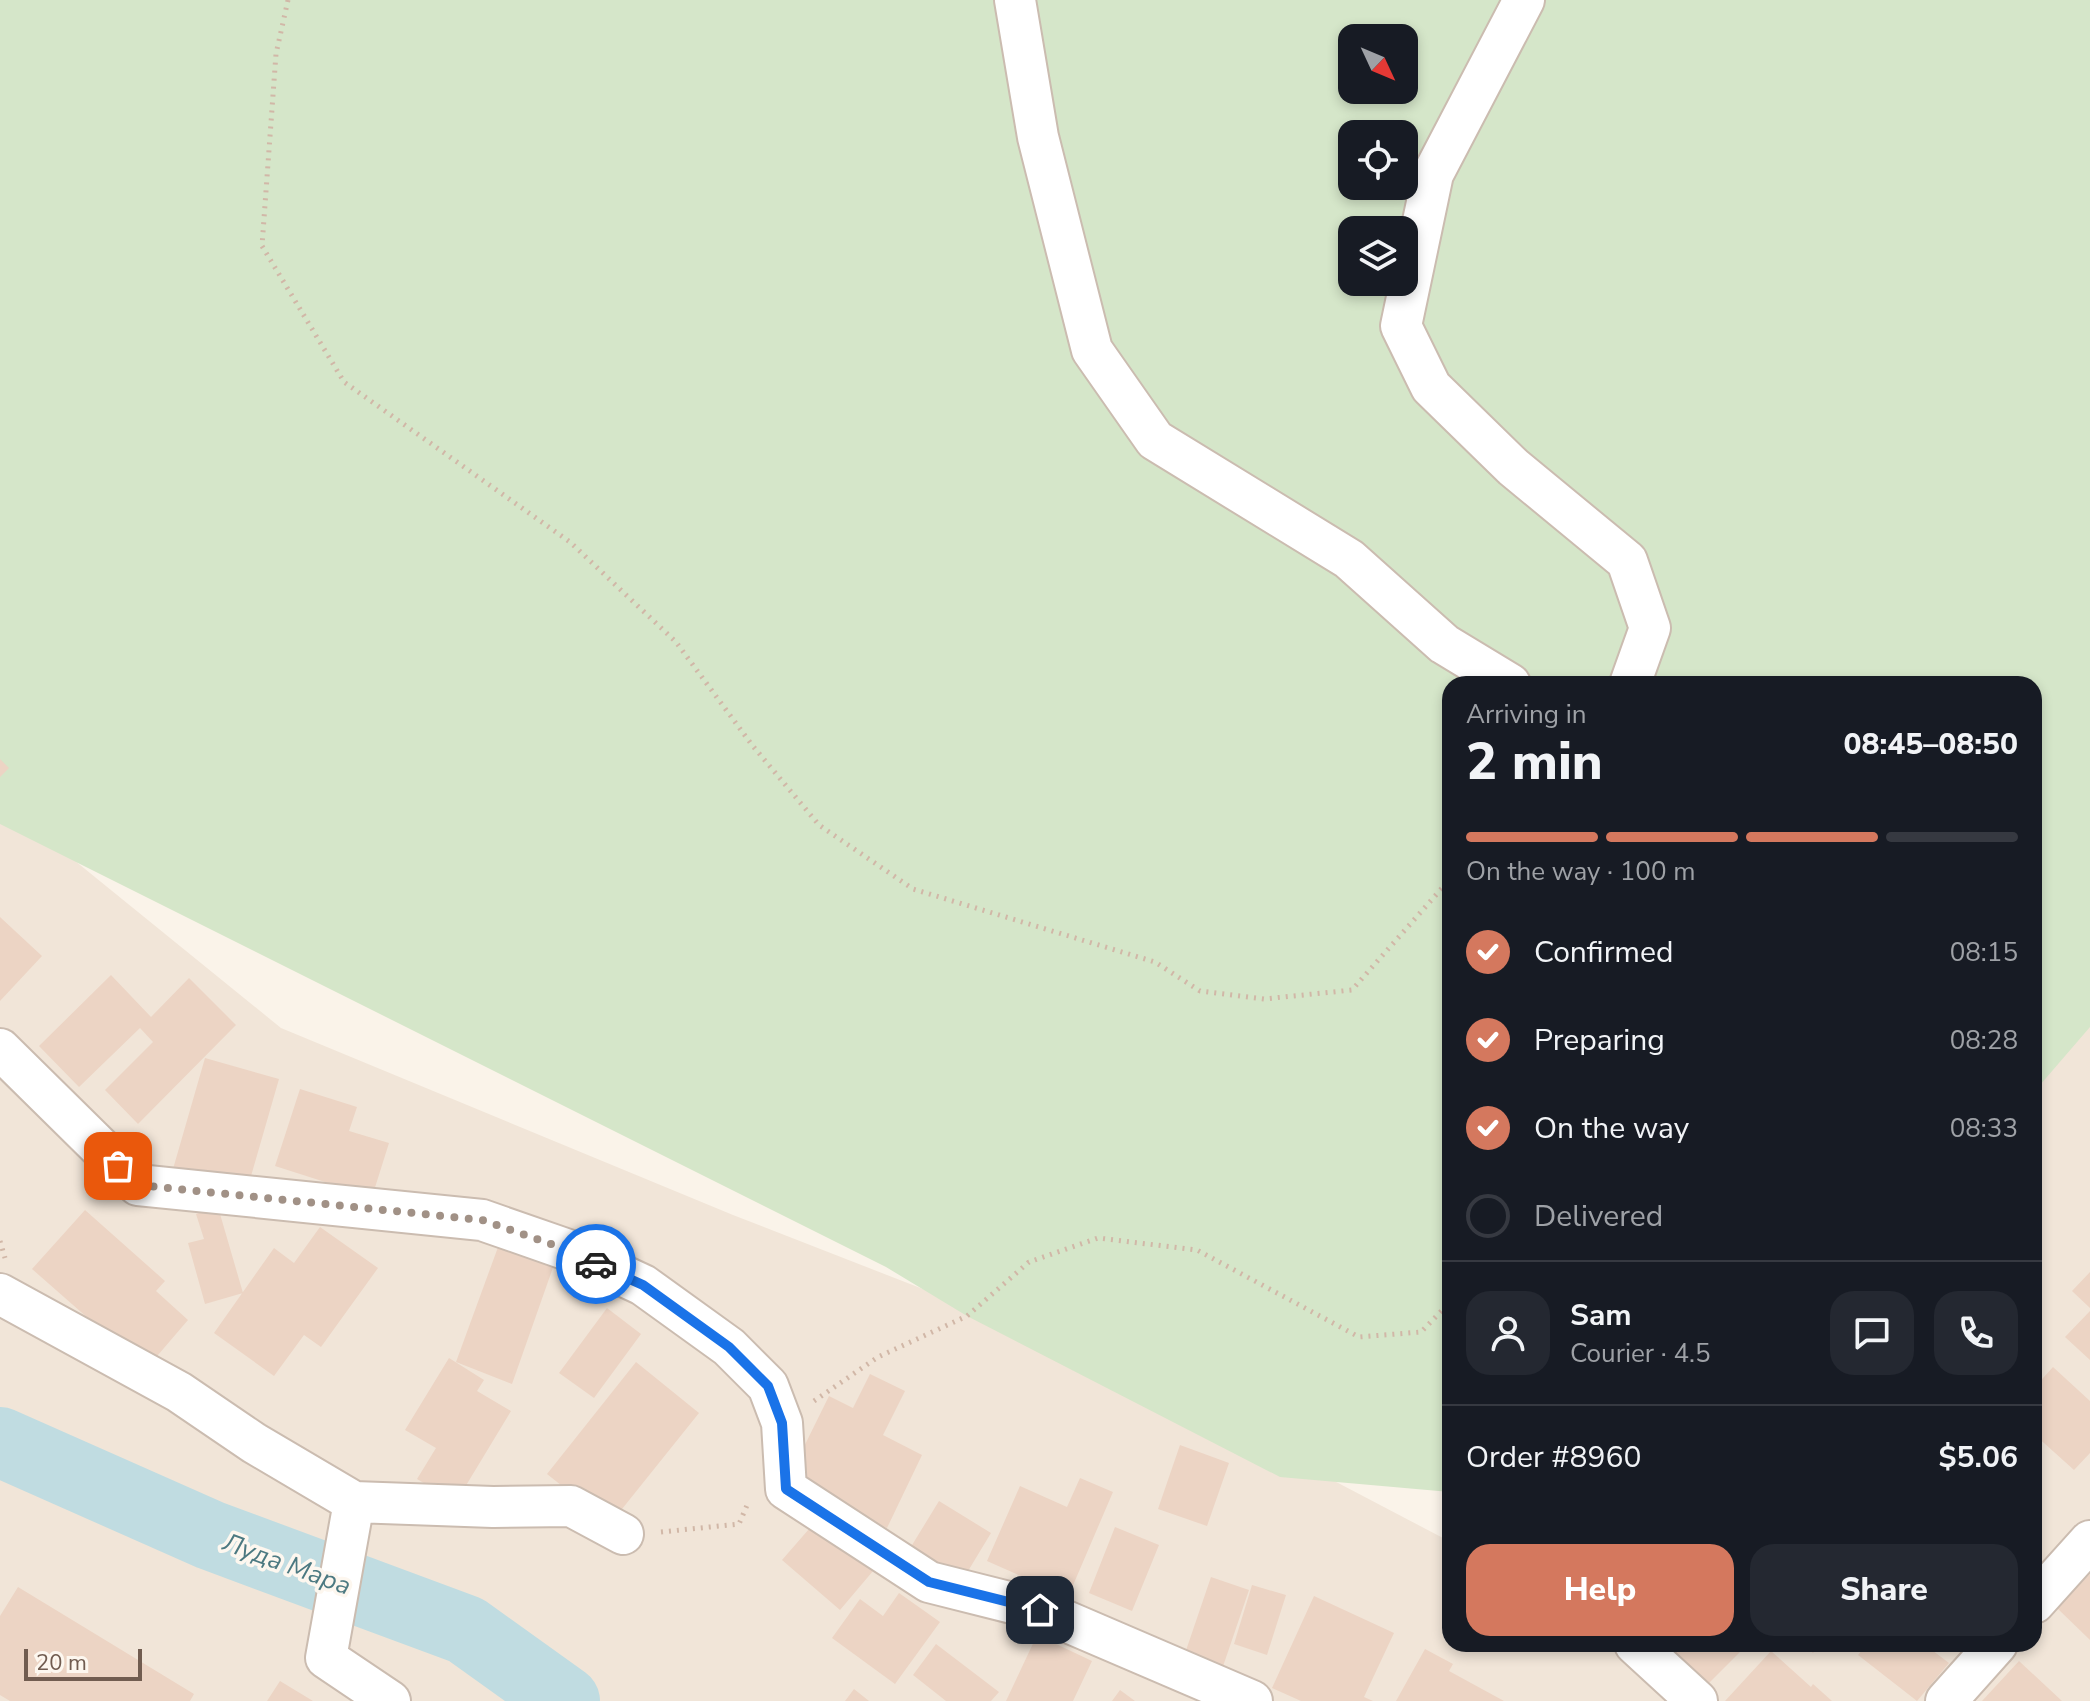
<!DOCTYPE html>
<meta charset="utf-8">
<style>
body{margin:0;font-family:"Nunito Sans",sans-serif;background:#242831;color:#f1f3f6;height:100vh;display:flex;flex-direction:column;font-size:30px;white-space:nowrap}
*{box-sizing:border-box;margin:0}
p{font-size:26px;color:#9ea1a6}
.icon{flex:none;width:44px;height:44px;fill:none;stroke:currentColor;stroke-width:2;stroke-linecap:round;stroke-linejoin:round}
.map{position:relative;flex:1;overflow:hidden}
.drawer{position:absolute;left:1442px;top:676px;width:600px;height:976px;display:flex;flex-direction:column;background:#171b24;border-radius:24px;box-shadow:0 4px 12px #0003}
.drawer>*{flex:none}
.needle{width:52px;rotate:134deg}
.buttons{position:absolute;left:1338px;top:24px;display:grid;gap:16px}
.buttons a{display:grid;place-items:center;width:80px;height:80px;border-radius:16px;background:#171b24;box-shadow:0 4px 12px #0003;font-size:40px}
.scale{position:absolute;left:24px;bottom:20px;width:118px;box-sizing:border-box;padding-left:8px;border:4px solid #715c50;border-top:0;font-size:22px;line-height:28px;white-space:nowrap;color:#715c50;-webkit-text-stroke:6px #fdf7ef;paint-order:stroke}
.pin{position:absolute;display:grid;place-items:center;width:68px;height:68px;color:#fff;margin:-34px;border-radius:16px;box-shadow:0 4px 12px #0006}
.courier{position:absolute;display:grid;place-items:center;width:80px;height:80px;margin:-40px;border:6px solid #1a73e8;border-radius:50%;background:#fff;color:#222;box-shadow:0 2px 10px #0007}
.summary em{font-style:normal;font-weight:800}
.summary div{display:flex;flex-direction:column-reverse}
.summary{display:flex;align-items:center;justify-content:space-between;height:136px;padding:0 24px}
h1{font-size:52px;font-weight:800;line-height:60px}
.bar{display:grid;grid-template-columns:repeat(4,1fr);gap:12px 8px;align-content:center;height:96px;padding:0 24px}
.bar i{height:10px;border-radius:6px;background:#363941}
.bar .active{background:#d4785e}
.bar p{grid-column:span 4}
.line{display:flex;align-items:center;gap:20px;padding:0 24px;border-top:2px solid #363941}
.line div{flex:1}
.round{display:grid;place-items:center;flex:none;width:84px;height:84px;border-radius:24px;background:#242831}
ol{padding:0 24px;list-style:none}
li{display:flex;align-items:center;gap:24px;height:88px}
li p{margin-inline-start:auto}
li .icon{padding:8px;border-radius:50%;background:#d4785e;color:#fff;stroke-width:4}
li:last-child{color:#9ea1a6}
li i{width:44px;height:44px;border:4px solid #363941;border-radius:50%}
.button{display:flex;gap:16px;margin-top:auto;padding:16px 24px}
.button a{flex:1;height:92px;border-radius:24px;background:#d4785e;color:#fff;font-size:32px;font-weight:800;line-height:92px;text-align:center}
.button a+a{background:#242831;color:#f1f3f6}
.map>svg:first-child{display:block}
</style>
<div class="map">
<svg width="2090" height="1701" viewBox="0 0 2090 1701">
<rect width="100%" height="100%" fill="#faf3e9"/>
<path fill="#f1e5d8" d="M0,800L281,1028L733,1215L1100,1358L1443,1538L1450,1535V1644H2034V1026L2090,911V1701H0Z"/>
<path fill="#d5e6c9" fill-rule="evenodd" d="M0,0H2090V1027L2034,1092V684H1450V1492L1280,1477L967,1316L886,1267L0,824ZM1352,38H1404V90H1352ZM1352,134H1404V186H1352ZM1352,230H1404V282H1352Z"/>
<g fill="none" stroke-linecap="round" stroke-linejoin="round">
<path stroke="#c0dce1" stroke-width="70" d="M0,1442L210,1535L466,1630L565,1701"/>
</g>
<path fill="#ecd4c4" d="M0,759L9,768L0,777Z
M0,917L42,956L0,1001Z
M111,975L151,1017L189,978L236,1025L138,1124L105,1090L153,1042L140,1028L79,1087L39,1046Z
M205,1058L279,1079L247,1190L173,1169Z
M300,1089L357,1107L349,1131L389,1143L372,1197L275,1166Z
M218,1207L243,1293L205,1304L188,1243L204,1239L196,1214Z
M85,1210L165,1281L156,1291L188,1320L146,1369L32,1269Z
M320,1227L378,1268L321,1347L304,1335L274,1376L214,1333L274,1248L294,1263Z
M501,1239L556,1259L512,1384L456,1362Z
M2090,1272V1308L2072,1291Z
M607,1308L641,1334L594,1398L559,1373Z
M2090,1311V1360L2065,1337Z
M449,1358L484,1380L477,1391L511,1411L456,1502L417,1479L436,1448L405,1430Z
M636,1362L699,1413L610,1524L547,1474Z
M2053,1367L2090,1401V1453L2074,1470L2034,1434V1388Z
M870,1374L905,1391L883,1435L922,1455L887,1528L788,1479L829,1396L853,1408Z
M1180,1445L1229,1463L1207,1526L1158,1509Z
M1080,1478L1113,1492L1071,1590L1044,1578L1041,1585L987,1561L1020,1486L1067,1507Z
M939,1501L991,1533L962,1581L909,1550Z
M816,1521L873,1571L840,1610L782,1560Z
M1115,1527L1159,1545L1132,1611L1089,1593Z
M2090,1574V1640L2057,1608Z
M1211,1577L1249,1590L1218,1681L1180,1668Z
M1252,1585L1286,1595L1267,1655L1234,1644Z
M18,1587L194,1694L190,1701H10L0,1695V1616Z
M899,1593L940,1622L895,1684L832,1638L860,1599L883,1616Z
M1314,1596L1394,1633L1364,1697L1373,1701H1301L1272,1688Z
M1037,1635L1092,1661L1073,1701H1006Z
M936,1644L999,1692L991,1701H946L913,1675Z
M1648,1644H1748L1698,1694Z
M1804,1644H1821L1813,1653Z
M1867,1644H1924L1949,1663L1917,1701L1858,1655Z
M1425,1649L1453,1664L1449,1671L1504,1701H1396Z
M1771,1651L1811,1687L1813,1684L1832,1701H1725Z
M2019,1661L2062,1701H1982Z
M280,1681L313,1701H267Z
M854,1689L869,1701H845Z
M1120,1690L1135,1701H1112Z"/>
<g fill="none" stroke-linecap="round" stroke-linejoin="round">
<defs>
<path id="street" d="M1015,0L1038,137L1092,350L1155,440L1349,559L1444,644L1510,684
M1524,0L1433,174L1401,326L1431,387L1513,467L1627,561L1650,628L1630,684
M0,1049L138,1185L482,1220L568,1250L643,1285L729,1347L768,1386L782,1423L786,1489L929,1582L1040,1610L1252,1701
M0,1294L179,1392L254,1443L354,1502L493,1507L571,1506L623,1534
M354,1502L326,1658L390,1701
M2034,1603L2090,1541
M1635,1644L1697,1701
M1946,1701L1997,1644"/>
</defs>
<use href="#street" stroke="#cbbcb0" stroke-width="44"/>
<path stroke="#d1b7a7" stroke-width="5" stroke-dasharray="2 6" stroke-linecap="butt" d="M288,0L276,54L262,246L344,382L570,542L676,642L752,745L819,825L913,889L1155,962L1200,991L1264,999L1352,990L1450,879
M0,1241L5,1258
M814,1401L878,1357L967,1316L1029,1262L1098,1238L1197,1250L1359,1337L1421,1332L1450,1302
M661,1532L739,1524L748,1503"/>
<use href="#street" stroke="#fff" stroke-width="40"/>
</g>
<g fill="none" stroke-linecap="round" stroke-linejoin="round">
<path stroke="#a19186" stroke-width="8" stroke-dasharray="0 14.4" d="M118,1166L138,1185L482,1220L568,1250L596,1264"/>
<path stroke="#1a73e8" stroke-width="10" d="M596,1264L643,1285L729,1347L768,1386L782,1423L786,1489L929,1582L1040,1610"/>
</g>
<g text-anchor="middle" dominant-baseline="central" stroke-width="7" stroke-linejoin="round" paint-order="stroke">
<g font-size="26" font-style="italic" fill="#4c7981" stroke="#fdf7ef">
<text transform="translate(287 1564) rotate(20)">Луда Мара</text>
</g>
</g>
</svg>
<div class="buttons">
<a><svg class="needle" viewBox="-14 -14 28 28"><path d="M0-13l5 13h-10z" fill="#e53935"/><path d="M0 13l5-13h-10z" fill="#9ea1a6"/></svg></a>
<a><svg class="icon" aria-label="locate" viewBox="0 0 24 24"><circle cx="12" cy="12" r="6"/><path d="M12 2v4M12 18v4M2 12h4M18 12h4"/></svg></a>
<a><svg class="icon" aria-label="layers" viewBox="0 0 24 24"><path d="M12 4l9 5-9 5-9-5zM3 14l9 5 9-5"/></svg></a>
</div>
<div class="scale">20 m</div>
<div class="pin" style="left:118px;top:1166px;background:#ea580c"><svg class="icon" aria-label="bag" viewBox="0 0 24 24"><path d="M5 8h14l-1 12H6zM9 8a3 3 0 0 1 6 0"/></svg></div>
<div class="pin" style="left:1040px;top:1610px;background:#1f2937"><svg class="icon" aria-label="home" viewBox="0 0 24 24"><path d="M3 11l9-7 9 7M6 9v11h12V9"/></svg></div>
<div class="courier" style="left:596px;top:1264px"><svg class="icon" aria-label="car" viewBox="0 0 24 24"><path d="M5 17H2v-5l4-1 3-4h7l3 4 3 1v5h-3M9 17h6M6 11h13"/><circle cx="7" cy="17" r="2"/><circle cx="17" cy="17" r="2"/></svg></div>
<section class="drawer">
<div class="summary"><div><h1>2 min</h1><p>Arriving in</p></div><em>08:45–08:50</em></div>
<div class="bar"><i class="active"></i><i class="active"></i><i class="active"></i><i></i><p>On the way · 100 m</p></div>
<ol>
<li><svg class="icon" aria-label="check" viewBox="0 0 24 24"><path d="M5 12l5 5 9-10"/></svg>Confirmed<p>08:15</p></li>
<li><svg class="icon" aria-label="check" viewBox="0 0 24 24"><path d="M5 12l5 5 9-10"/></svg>Preparing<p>08:28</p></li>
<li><svg class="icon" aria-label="check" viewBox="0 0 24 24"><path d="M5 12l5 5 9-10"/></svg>On the way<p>08:33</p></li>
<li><i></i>Delivered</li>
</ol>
<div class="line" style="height:144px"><a class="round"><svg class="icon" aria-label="person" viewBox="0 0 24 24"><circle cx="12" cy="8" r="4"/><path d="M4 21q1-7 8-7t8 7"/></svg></a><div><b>Sam</b><p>Courier · 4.5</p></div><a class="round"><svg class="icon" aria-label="chat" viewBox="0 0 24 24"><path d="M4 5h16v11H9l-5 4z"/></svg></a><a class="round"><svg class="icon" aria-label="phone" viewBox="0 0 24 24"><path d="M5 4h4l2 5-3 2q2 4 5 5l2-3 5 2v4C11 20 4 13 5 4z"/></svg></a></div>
<div class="line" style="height:104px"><div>Order #8960</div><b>$5.06</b></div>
<div class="button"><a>Help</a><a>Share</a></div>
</section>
</div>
